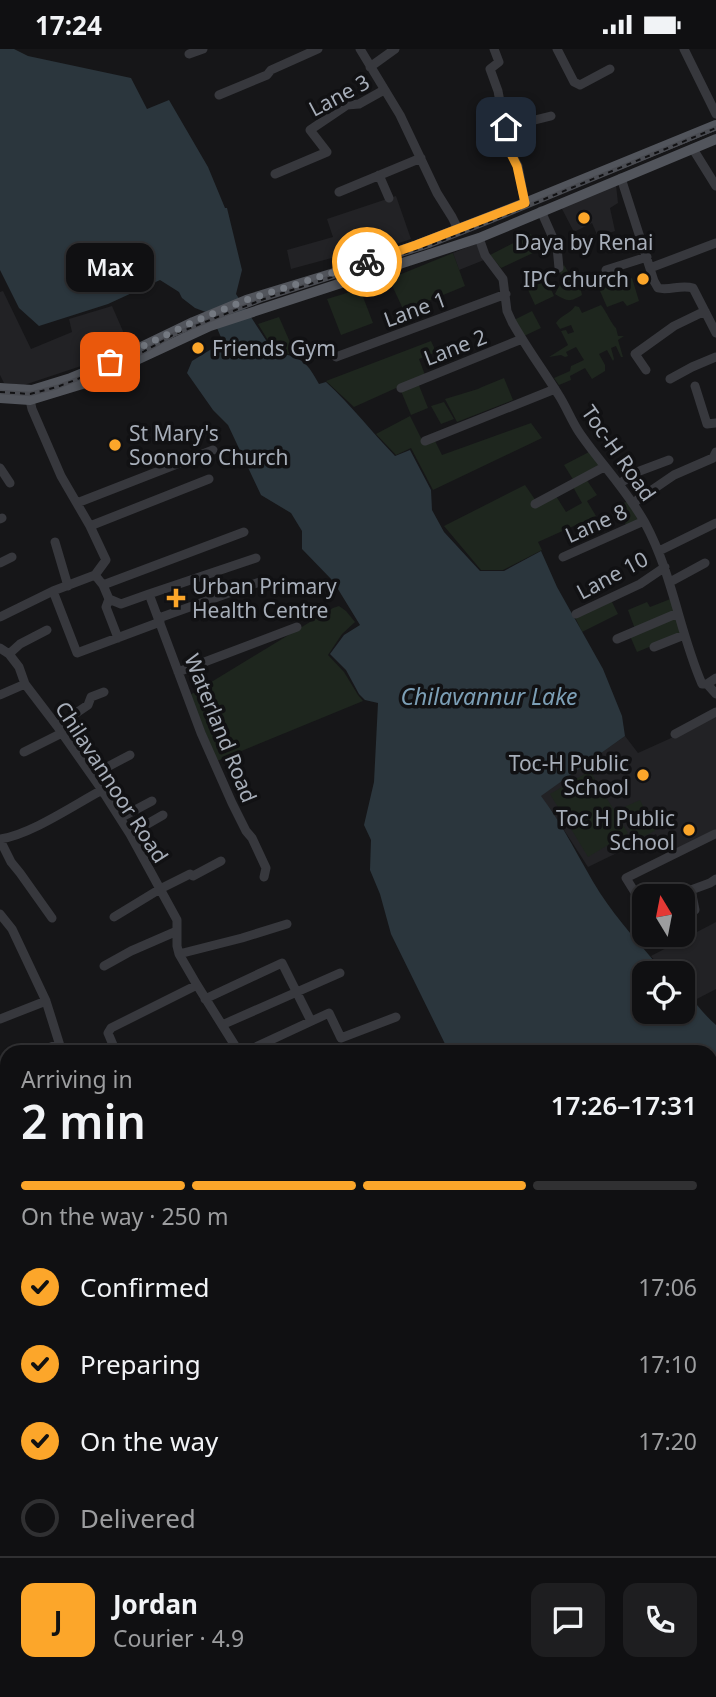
<!DOCTYPE html>
<meta charset="utf-8">
<style>
body{margin:0;font-family:"Noto Sans",sans-serif;background:#1e1e20;color:#f1f3f6;height:100vh;display:flex;flex-direction:column;font-size:26px;white-space:nowrap}
*{box-sizing:border-box;margin:0}
p{font-size:23px;color:#9c9d9f}
.icon{flex:none;width:38px;height:38px;fill:none;stroke:currentColor;stroke-width:2;stroke-linecap:round;stroke-linejoin:round}
.map{position:relative;flex:1;overflow:hidden}
.sheet{position:absolute;left:0px;top:996px;width:718px;height:653px;display:flex;flex-direction:column;background:#101012;border-radius:21px 21px 0 0;box-shadow:0 2px 5px #0004,0 0 0 2px #303032}
.sheet>*{flex:none}
.needle{width:46px;rotate:350deg}
.fabs{position:absolute;left:632px;top:835px;display:grid;gap:14px}
.fabs a{display:grid;place-items:center;width:63px;height:63px;border-radius:14px;background:#101012;box-shadow:0 2px 5px #0004,0 0 0 2px #303032;font-size:35px}
.pin{position:absolute;display:grid;place-items:center;width:60px;height:60px;color:#fff;margin:-30px;border-radius:14px;box-shadow:0 4px 10px #0006}
.courier{position:absolute;display:grid;place-items:center;width:70px;height:70px;margin:-35px;border:5px solid #fca62a;border-radius:50%;background:#fff;color:#222;box-shadow:0 2px 9px #0007}
.bubble{position:absolute;height:49px;border-radius:14px;background:#101012;box-shadow:0 2px 5px #0004,0 0 0 2px #303032;font-size:23px;font-weight:600;line-height:49px;text-align:center}
.headline em{font-style:normal;font-weight:600}
.headline div{display:flex;flex-direction:column-reverse}
.headline{display:flex;align-items:center;justify-content:space-between;height:119px;padding:0 21px}
h1{font-size:46px;font-weight:600;line-height:52px}
.bar{display:grid;grid-template-columns:repeat(4,1fr);gap:10px 7px;align-content:center;height:84px;padding:0 21px}
.bar i{height:9px;border-radius:5px;background:#303032}
.bar .on{background:#fca62a}
.bar p{grid-column:span 4}
.line{display:flex;align-items:center;gap:18px;padding:0 21px;border-top:2px solid #303032}
.line div{flex:1}
.round{display:grid;place-items:center;flex:none;width:74px;height:74px;border-radius:14px;background:#1e1e20}
ol{padding:0 21px;list-style:none}
li{display:flex;align-items:center;gap:21px;height:77px}
li p{margin-inline-start:auto}
li .icon{padding:7px;border-radius:50%;background:#fca62a;color:#111;stroke-width:4}
li:last-child{color:#9c9d9f}
li i{width:38px;height:38px;border:4px solid #303032;border-radius:50%}
.status{display:flex;justify-content:space-between;align-items:center;height:49px;padding:0 35px;background:#101012;direction:ltr}
.status svg{height:19px;fill:currentColor}
.map>svg:first-child{display:block}
</style>
<div class="status"><b>17:24</b><svg viewBox="0 0 49 12"><path d="M0 12V9h3v3zM5 12V6h3v6zM10 12V3h3v9zM15 12V0h3v12zM26 1h20v11H26zM47 4h2v5h-2z"/></svg></div>
<div class="map">
<svg width="716" height="1648" viewBox="0 0 716 1648">
<rect width="100%" height="100%" fill="#161618"/>
<path fill="#222225" d="M616,136L618,154L610,159L615,182L598,188L592,174L574,183L561,158Z
M396,147L411,190L342,213L339,207L291,220L287,201L333,188L327,170Z
M477,194L484,211L459,221L453,204Z
M3,242L31,300L72,283L69,270L112,257L129,296L84,316L24,336L4,334L0,326V243Z
M716,666V782L666,806L656,785L588,818L551,761L540,747L625,687L638,704L669,690Z
M716,873V940L695,951L683,940L682,924H665L651,907Z"/>
<path fill="#1e261e" d="M531,185L535,197L550,190L552,195L501,219L490,206Z
M453,204L465,237L404,262L389,230Z
M564,216L570,226L579,222L586,226L579,231L582,235L580,237L582,246C570,253 568,253 555,245L558,239L564,231L559,222Z
M544,224L554,247L535,256L524,232Z
M626,226L628,230L632,229L639,252L627,257L623,252L607,258L600,242Z
M360,240L373,274L341,286L327,250Z
M601,256C606,262 612,276 616,279L618,287H624L618,291L623,308H621L616,297L611,299L614,310L613,312L607,301L599,305L605,316V322L592,330L585,319L570,327L571,331L559,336L554,329L570,322L571,317L584,311L576,298L566,303L568,307L565,308L561,306L549,308L568,296L561,282L566,281L568,285L574,283L571,276L560,280L556,274C561,266 570,265 575,257L579,258L582,264Z
M532,262L541,279L524,287L514,271Z
M279,268L296,307L274,301L258,275Z
M431,292L436,303L419,310L425,326L354,358L326,332Z
M504,329L513,351L457,373L445,350L478,340L482,338Z
M418,334L428,359L411,366L401,342Z
M444,353L454,370L441,375L431,357Z
M410,367L424,395L434,390L442,406L531,374L542,389L433,441L411,399L396,406L376,385Z
M589,403L598,415V418L574,432L564,416Z
M586,430L597,446L587,452L596,467L538,493L542,501L503,521H481L444,477L525,436L536,452L556,447L566,463L582,454L573,438Z
M628,452L638,471L626,476L617,457Z
M673,549L676,563L635,580L628,561L647,553L650,558Z
M611,551L618,565L582,583L575,568Z
M339,557L346,562L355,573L342,585L328,606L344,623L358,646L363,652L217,712L190,646L333,559Z
M676,567L681,585L637,603L630,587Z
M590,722L628,784L588,808L550,745Z
M640,751L655,782L635,791L620,760Z"/>
<path fill="#2b363d" d="M0,0H14L28,7L131,29L147,60L169,51L208,118L225,159H227L242,221L236,245L273,302C300,309 305,309 319,335L326,333C351,356 371,382 395,407L410,401L431,441L432,461L444,483L480,522H504L541,502L557,538L603,620L622,667L625,687L541,747C564,777 580,812 600,844C618,872 642,897 664,924H644V962H682L683,941C695,952 703,965 716,976V1417L711,1420L710,1003H449L391,885L380,845L370,821L371,791L364,776L374,733L378,654L365,651L359,645L346,621L330,605L344,586L360,576L333,532L302,500V482L291,464L261,446L228,376L213,361L187,324L192,312L223,293L211,265L195,259L182,249L179,243L160,231L108,255L39,277L19,259L0,221Z
M83,1642H140L145,1648H88Z
M176,1642H212L204,1648H179Z"/>
<g fill="none" stroke-linecap="round" stroke-linejoin="round">
<path stroke="#37383d" stroke-width="9" d="M360,0L400,66L437,144L452,168L458,180
M494,0L499,13L490,20L498,42L509,101L518,117L525,154
M557,0L574,33L580,36L610,20
M684,0L716,65
M189,5L203,0
M370,18L395,0
M219,46L267,26L271,21L318,0
M506,78L551,67
M693,100L716,137
M275,125L327,103L310,81L347,56L359,55L384,41
M379,126L389,149
M621,129L654,232L658,239C670,242 681,235 693,239L716,284
M339,143L421,109
M541,162L557,198L559,219
M479,189L485,206L503,230L507,262L512,273C526,298 543,321 558,345C566,357 571,371 579,383C600,414 627,441 645,474C673,526 679,582 702,635H707L716,645
M650,219L716,194
M606,221L647,208
M336,308L506,245
M646,321L635,305L674,277L705,262
M670,330L692,318L716,308
M695,337L707,375L716,374
M401,339L522,290
M30,351L32,360L61,427L90,477L106,511L95,526
M425,392L555,340
M0,419L10,434
M619,435L637,423L669,411
M77,454L213,401
M633,454L674,426L713,409L716,403
M535,455L604,418
M0,470L2,469
M90,477L209,430
M55,493L68,537
M659,502L716,474
M563,508L644,472
M0,514L12,508
M95,526L103,536L109,550L121,555L149,545L201,684L232,754L246,782L252,789L266,819L264,828
M670,533L705,514
M103,536L244,483
M53,542L77,604L160,573
M149,545L256,509
M109,550L106,558L118,589
M576,565L640,535L665,518
M0,568L53,542L95,526
M159,569L265,531
M617,590L678,564
M654,598L684,586
M0,599L9,605L19,618L25,635L57,677L102,741L130,785L177,871V897L179,905L197,936L239,1003
M9,605L20,595L47,581
M178,623L297,578
M707,635L716,629
M0,646L25,635
M57,677L88,656L91,648L104,643
M675,685L716,663
M24,703L62,684
M92,726L130,706
M120,769L152,752
M130,785L163,766
M0,790C30,786 74,756 102,741
M0,791L11,813L20,824L52,869
M644,858L626,829L715,785
M695,861L691,841L710,834L716,830
M0,865L12,880L46,952L62,1003
M114,868L160,840L190,825L193,827L221,812
M179,905L242,889L287,875
M104,917L131,902L177,882
M205,950L282,914L311,972
M0,970L46,952
M222,976L340,924
M38,1003L59,995
M116,1003L108,984L111,979L197,936
M245,1003L329,964L341,989L396,968
M0,1018L7,1015
M7,1091L4,1092L7,1101
M0,1142L7,1140
M0,1177L7,1174
M0,1220L7,1217
M0,1249L7,1246
M0,1426L7,1423
M0,1457L7,1474
M0,1491L7,1482
M710,1555L716,1552
M0,1556L7,1553
M710,1605L716,1603
M588,1642L592,1648
M704,1642L707,1648
M432,1648L452,1642"/>
<path stroke="#52555c" stroke-width="10" d="M0,339L32,341L71,329L110,313L193,273L246,251L344,221L417,196L525,154L716,76
M0,349L30,351L89,333L210,277L479,189L716,90"/>
<defs>
<path id="rail" d="M0,343L30,345L57,338L116,315L143,303L173,286L215,269L264,250L431,196L489,173L716,79"/>
</defs>
<use href="#rail" stroke="#4a4c52" stroke-width="4.5"/>
<use href="#rail" stroke="#111113" stroke-width="2" stroke-dasharray="5" stroke-linecap="butt"/>
</g>
<g fill="none" stroke-linecap="round" stroke-linejoin="round">
<path stroke="#747981" stroke-width="7" stroke-dasharray="0 12.6" d="M110,313L193,273L246,251L367,213"/>
<path stroke="#fca62a" stroke-width="9" d="M367,213L416,196L525,154L517,117L509,101L506,78"/>
</g>
<g fill="#fca62a" stroke="#111113" stroke-width="2.5">
<circle cx="584" cy="169" r="7"/>
<circle cx="643" cy="230" r="7"/>
<circle cx="198" cy="299" r="7"/>
<circle cx="115" cy="396" r="7"/>
<path d="M172.5 538.5h7v7h7v7h-7v7h-7v-7h-7v-7h7z"/>
<circle cx="643" cy="726" r="7"/>
<circle cx="689" cy="781" r="7"/>
</g>
<g text-anchor="middle" dominant-baseline="central" stroke-width="7" stroke-linejoin="round" paint-order="stroke">
<g font-size="21" fill="#a7aeb9" stroke="#111113">
<text transform="translate(339 46) rotate(-28)">Lane 3</text>
<text transform="translate(415 260) rotate(-20)">Lane 1</text>
<text transform="translate(455 298) rotate(-21)">Lane 2</text>
<text transform="translate(619 404) rotate(55)">Toc-H Road</text>
<text transform="translate(596 474) rotate(-24)">Lane 8</text>
<text transform="translate(612 526) rotate(-28)">Lane 10</text>
<text transform="translate(221 679) rotate(68)">Waterland Road</text>
<text transform="translate(112 733) rotate(57)">Chilavannoor Road</text>
</g>
<g font-size="21" fill="#a7aeb9" stroke="#111113" text-anchor="end">
<text x="584" y="193" text-anchor="middle">Daya by Renai</text>
<text x="629" y="230">IPC church</text>
<text x="212" y="299" text-anchor="start">Friends Gym</text>
<text x="129" y="384" text-anchor="start">St Mary's<tspan x="129" dy="24">Soonoro Church</tspan></text>
<text x="192" y="537" text-anchor="start">Urban Primary<tspan x="192" dy="24">Health Centre</tspan></text>
<text x="629" y="714">Toc-H Public<tspan x="629" dy="24">School</tspan></text>
<text x="675" y="769">Toc H Public<tspan x="675" dy="24">School</tspan></text>
</g>
<g font-size="23" font-style="italic" fill="#7c9fb6" stroke="#111113">
<text x="489" y="647">Chilavannur Lake</text>
</g>
</g>
</svg>
<div class="fabs">
<a><svg class="needle" viewBox="-14 -14 28 28"><path d="M0-13l5 13h-10z" fill="#e53935"/><path d="M0 13l5-13h-10z" fill="#9c9d9f"/></svg></a>
<a><svg class="icon" aria-label="locate" viewBox="0 0 24 24"><circle cx="12" cy="12" r="6"/><path d="M12 2v4M12 18v4M2 12h4M18 12h4"/></svg></a>
</div>
<div class="pin" style="left:110px;top:313px;background:#ea580c"><svg class="icon" aria-label="bag" viewBox="0 0 24 24"><path d="M5 8h14l-1 12H6zM9 8a3 3 0 0 1 6 0"/></svg></div>
<div class="pin" style="left:506px;top:78px;background:#1f2937"><svg class="icon" aria-label="home" viewBox="0 0 24 24"><path d="M3 11l9-7 9 7M6 9v11h12V9"/></svg></div>
<div class="courier" style="left:367px;top:213px"><svg class="icon" aria-label="bike" viewBox="0 0 24 24"><circle cx="6" cy="16" r="4"/><circle cx="18" cy="16" r="4"/><path d="M6 16l4-8h5l3 8M10 8l3 8H6M13 5h3"/></svg></div>
<div class="bubble" style="left:66px;top:194px;width:88px">Max</div>
<section class="sheet">
<div class="headline"><div><h1>2 min</h1><p>Arriving in</p></div><em>17:26–17:31</em></div>
<div class="bar"><i class="on"></i><i class="on"></i><i class="on"></i><i></i><p>On the way · 250 m</p></div>
<ol>
<li><svg class="icon" aria-label="check" viewBox="0 0 24 24"><path d="M5 12l5 5 9-10"/></svg>Confirmed<p>17:06</p></li>
<li><svg class="icon" aria-label="check" viewBox="0 0 24 24"><path d="M5 12l5 5 9-10"/></svg>Preparing<p>17:10</p></li>
<li><svg class="icon" aria-label="check" viewBox="0 0 24 24"><path d="M5 12l5 5 9-10"/></svg>On the way<p>17:20</p></li>
<li><i></i>Delivered</li>
</ol>
<div class="line" style="height:126px"><b class="round" style="background:#fca62a;color:#111">J</b><div><b>Jordan</b><p>Courier · 4.9</p></div><a class="round"><svg class="icon" aria-label="chat" viewBox="0 0 24 24"><path d="M4 5h16v11H9l-5 4z"/></svg></a><a class="round"><svg class="icon" aria-label="phone" viewBox="0 0 24 24"><path d="M5 4h4l2 5-3 2q2 4 5 5l2-3 5 2v4C11 20 4 13 5 4z"/></svg></a></div>
</section>
</div>
